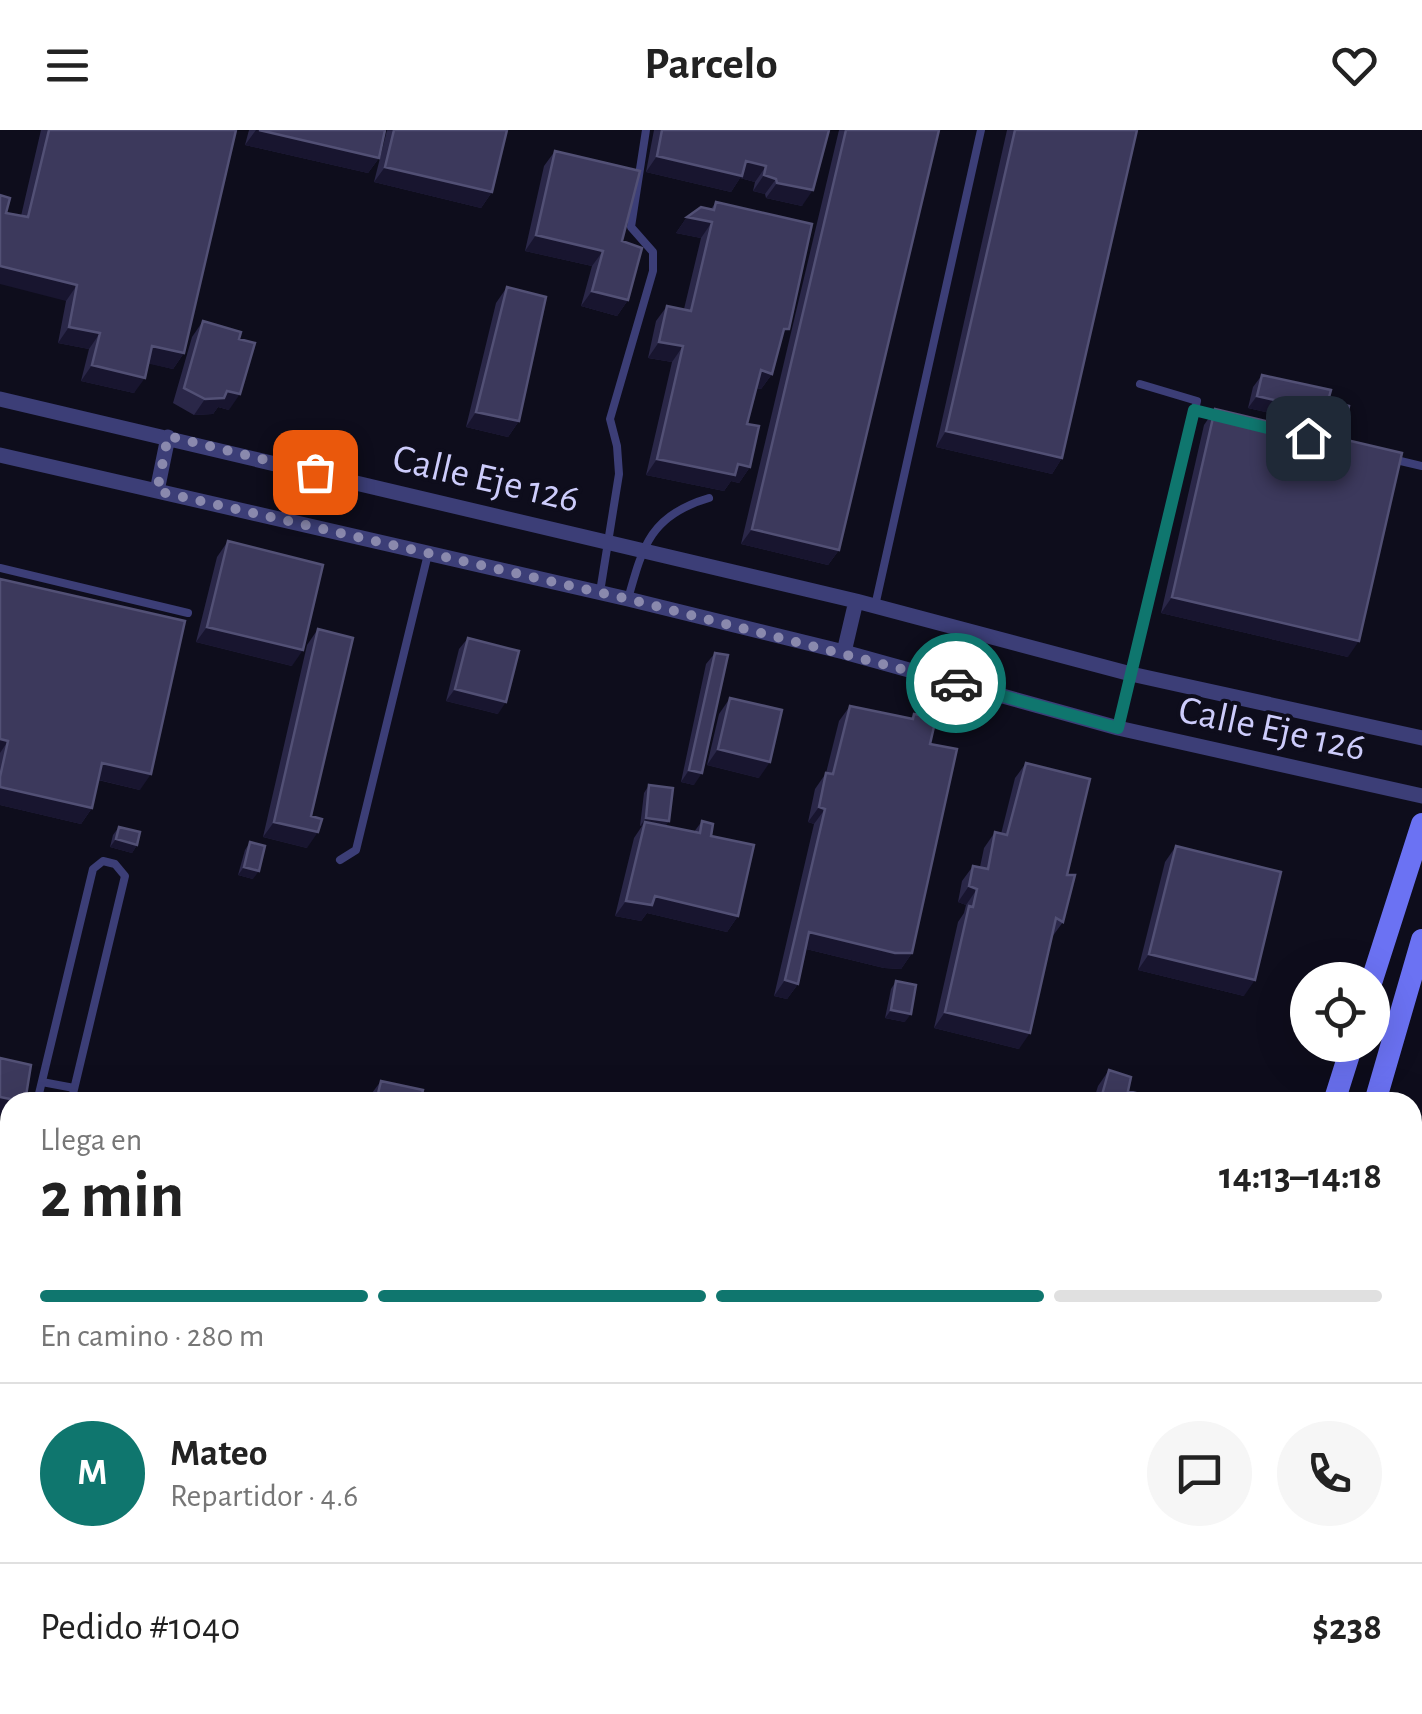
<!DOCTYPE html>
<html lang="es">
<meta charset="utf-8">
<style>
body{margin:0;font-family:"Alegreya Sans",sans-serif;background:#f6f6f6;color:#222;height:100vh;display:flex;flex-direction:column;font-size:38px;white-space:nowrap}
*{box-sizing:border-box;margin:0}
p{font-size:32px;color:#767676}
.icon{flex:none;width:55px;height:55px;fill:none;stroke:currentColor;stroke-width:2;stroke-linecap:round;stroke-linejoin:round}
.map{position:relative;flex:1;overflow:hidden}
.sheet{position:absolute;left:0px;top:962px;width:1422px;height:622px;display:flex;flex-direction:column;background:#fff;border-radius:30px 30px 0 0;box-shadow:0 10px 40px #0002}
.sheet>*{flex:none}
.fabs{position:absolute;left:1290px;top:832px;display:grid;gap:20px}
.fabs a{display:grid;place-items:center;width:100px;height:100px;border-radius:50%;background:#fff;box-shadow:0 10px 40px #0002;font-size:50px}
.pin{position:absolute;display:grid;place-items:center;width:85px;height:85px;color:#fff;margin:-42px;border-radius:20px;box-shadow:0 5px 15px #0006}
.courier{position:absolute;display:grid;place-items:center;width:100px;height:100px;margin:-50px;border:8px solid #0f766e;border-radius:50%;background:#fff;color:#222;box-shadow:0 2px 12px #0007}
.overview em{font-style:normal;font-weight:700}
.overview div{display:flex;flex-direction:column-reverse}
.overview{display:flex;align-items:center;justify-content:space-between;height:170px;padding:0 40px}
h1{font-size:65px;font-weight:700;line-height:75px}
.bar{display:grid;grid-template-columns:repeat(4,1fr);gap:15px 10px;align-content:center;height:120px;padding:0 40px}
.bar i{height:12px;border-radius:8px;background:#e0e0e0}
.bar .current{background:#0f766e}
.bar p{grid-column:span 4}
.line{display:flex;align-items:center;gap:25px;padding:0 40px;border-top:2px solid #e0e0e0}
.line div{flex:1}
.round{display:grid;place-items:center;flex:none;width:105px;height:105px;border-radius:52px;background:#f6f6f6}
header{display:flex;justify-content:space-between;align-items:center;height:130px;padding:0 40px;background:#fff;font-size:45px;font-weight:700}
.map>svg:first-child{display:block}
</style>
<header><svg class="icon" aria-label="menu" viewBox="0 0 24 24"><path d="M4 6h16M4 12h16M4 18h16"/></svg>Parcelo<svg class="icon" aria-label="heart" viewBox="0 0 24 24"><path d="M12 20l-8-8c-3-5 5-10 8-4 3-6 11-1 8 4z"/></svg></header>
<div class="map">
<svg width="1422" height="1584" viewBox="0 0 1422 1584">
<rect width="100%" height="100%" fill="#0e0d1c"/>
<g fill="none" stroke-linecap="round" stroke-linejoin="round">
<path stroke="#3c3e77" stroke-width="8" d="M1392,329L1422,336
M0,438L188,483
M600,462L619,344L617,316L610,289L653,141V122L631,97L646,0
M628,469C643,415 651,385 709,368
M875,476L981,0
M1118,598L1197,271L1140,254
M340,730L356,720L428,424
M42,952L74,958
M37,972L93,739L103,731L115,734L125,746L71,972
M0,1125L10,1084
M0,1265L10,1223"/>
<path stroke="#3c3e77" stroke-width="15" d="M0,269L856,471L1131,544L1422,608
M0,325L628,469L844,522L1118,598L1422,666
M157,361L168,307
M844,522L856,471
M0,1486L10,1488
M0,1545L10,1547
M135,1575L175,1584
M357,1575L395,1584
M209,1584L211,1575"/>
<path stroke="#6b72f3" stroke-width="22" d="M1372,850L1422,694
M1334,972L1352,915
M1375,972L1422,810
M1148,1584L1149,1575
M1196,1584L1198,1575"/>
</g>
<path fill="#2a2748" d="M41,0H236L184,223L173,239L148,233L134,263L81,251L89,219L58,213L66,171L21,86Z
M249,0H385L379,28L368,43L245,15Z
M387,0H507L492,62L481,78L374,52Z
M654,0H829L802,76L766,68L765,64L753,61L755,52L740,48L731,62L646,42Z
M839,0H939L839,420L828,435L741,414Z
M1007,0H1137L1062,328L1052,344L936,317Z
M555,21L622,111L628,170L617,186L581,176L592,136L525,121L544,36Z
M716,72L781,211L772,244L761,259L756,258L747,294L750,337L739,353L731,351L724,361L646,345L672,232L648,228L656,191L667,176L684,179L701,108L676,103L687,87L711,79Z
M507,157L519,291L508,307L466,297L496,173Z
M203,191L229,280L218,277L213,284L194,285L173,273L192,207Z
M1262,245L1328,271L1347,287L1339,299L1248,278L1253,257Z
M1215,279L1348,527L1161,483L1204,295Z
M228,411L292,536L196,512L217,427Z
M0,449L140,660L98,650L92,678L81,694L0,675Z
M318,499L311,686L307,718L263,707L307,515Z
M468,508L498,584L446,571L459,519Z
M715,523L694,655L681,652L706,534Z
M730,568L759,648L707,635L719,584Z
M850,576L911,588L914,584L930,614L912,823L901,839L884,838L806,819L798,854L787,869L774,866L814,694L808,692L815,659L826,643L839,591Z
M1026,633L1067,745L1063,792L1052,807L1019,919L934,898L958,792L964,783L966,775L958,772L962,751L973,736L980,737L984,718L995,702L1001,704L1015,648Z
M649,655L669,691L665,696L694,702L702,691L711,706L738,786L727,802L647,783L641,791L615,786L634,708L642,696H640L644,663Z
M119,697L137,715L132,723L110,717L113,705Z
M250,712L253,749L238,745L245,720Z
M1176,716L1244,866L1138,840L1165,732Z
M896,851L905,892L885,888L891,859Z
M1109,940L1128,961L1154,972H1093L1098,956Z
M381,951L420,972H371L372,963Z
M8,1353L10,1354V1398L0,1396V1366Z
M1217,1575H1352L1359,1584H1214Z"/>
<path fill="#18152f" d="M256,0H259L379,28L368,43L245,15Z
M657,26L746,31L766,36L755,52L740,48L731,62L646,42Z
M385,37L492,62L481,78L374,52Z
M764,45L776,49L765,64L753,61Z
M777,53L813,60L802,76L766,68Z
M687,87L712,92L701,108L676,103Z
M536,105L603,121L592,136L525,121Z
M0,136L77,155L66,171L0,154Z
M592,161L628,170L617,186L581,176Z
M69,197L100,203L89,219L58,213Z
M659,212L683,216L672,232L648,228Z
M152,216L184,223L173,239L141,232Z
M92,235L145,248L134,263L81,251Z
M761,240L772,244L761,259L750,256Z
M227,261L240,264L229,280L218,277L213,284L194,285L205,269Z
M1257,266L1347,287L1339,299L1248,278Z
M476,282L519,291L508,307L466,297Z
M946,301L1062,328L1052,344L936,317Z
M657,329L738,334L750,337L739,353L731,351L724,361L646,345Z
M752,399L839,420L828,435L741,414Z
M1172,467L1359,511L1348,527L1161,483Z
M207,497L303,520L292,536L196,512Z
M455,559L506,572L498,584L446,571Z
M0,609L8,611L0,623Z
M718,619L770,632L759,648L707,635Z
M102,633L151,644L140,660L91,648Z
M689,640L702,643L694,655L681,652Z
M0,657L92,678L81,694L0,675Z
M819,677L825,679L814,694L808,692Z
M646,688L669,691L663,699L645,692L642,696H640Z
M274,692L318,702L307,718L263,707Z
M116,709L137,715L132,723L110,717Z
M244,737L259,741L253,749L238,745Z
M969,756L977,759L966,775L958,772Z
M655,766L738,786L727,802L647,783L641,791L615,786L626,771Z
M809,802L912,823L901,839L884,838L798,817Z
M1149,824L1255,850L1244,866L1138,840Z
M785,850L798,854L787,869L774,866Z
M891,880L911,884L905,892L885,888Z
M945,882L1030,903L1019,919L934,898Z
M0,967L25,972H10V987L0,985Z
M2,1378L10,1380V1398L0,1396V1381Z
M0,1450L10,1452V1465L0,1463Z"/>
<path fill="#3c395c" stroke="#525075" stroke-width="2.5" d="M49,0H236L184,223L152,216L145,248L92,235L100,203L69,197L77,155L0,136V65L10,68L6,83L28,87Z
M259,0H385L379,28Z
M394,0H507L492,62L385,37Z
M662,0H829L813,60L777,53L776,49L764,45L766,36L746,31L742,46L657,26Z
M846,0H939L839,420L752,399Z
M1015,0H1137L1062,328L946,301Z
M555,21L640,41L622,111L642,118L628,170L592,161L603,121L536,105Z
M716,72L812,94L789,199H784L772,244L761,240L747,294L759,296L750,337L738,334L735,345L657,329L683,216L659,212L667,176L691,181L712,92L687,87L701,77L714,80Z
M507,157L546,167L519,291L476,282Z
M203,191L241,202L239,209L255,213L240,264L227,261L224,268L205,269L184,258Z
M1262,245L1331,260L1328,271L1349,276L1347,287L1257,266Z
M1215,279L1402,323L1359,511L1172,467Z
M228,411L323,435L303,520L207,497Z
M0,449L185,491L151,644L102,633L92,678L0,657V647L8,611L0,609Z
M318,499L353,508L311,686L322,689L318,702L274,692Z
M468,508L519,521L506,572L455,559Z
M715,523L728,525L702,643L689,640Z
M730,568L782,580L770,632L718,619Z
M850,576L913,589L914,584L936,588L930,614L957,619L912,823H895L809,802L798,854L785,850L825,679L819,677L826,643L833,644Z
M1026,633L1090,649L1067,745H1075L1063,792L1056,788L1030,903L945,882L969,776L973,777L977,759L969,756L973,736L988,739L995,702L1007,705Z
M649,655L673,658L669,691L646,688Z
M702,691L713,694L711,706L754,715L738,786L655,766L652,775L626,771L645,692L700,703Z
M119,697L140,702L137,715L116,709Z
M250,712L265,716L259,741L244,737Z
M1176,716L1281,742L1255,850L1149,824Z
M896,851L916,855L911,884L891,880Z
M0,928L31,935L25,972L0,967Z
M1109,940L1131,947L1128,961L1155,968L1154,972H1100Z
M381,951L423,960L420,972H376Z
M8,1353L10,1354V1380L2,1378Z
M0,1427L10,1429V1452L0,1450Z
M1223,1575H1352L1359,1584H1225L1221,1582Z"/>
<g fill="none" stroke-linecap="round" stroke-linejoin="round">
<path stroke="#8a89ad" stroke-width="10" stroke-dasharray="0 18" d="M315,342L168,306L157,361L628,469L956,553"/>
<path stroke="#0f766e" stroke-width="12" d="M956,553L1118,598L1194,280L1308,308"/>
</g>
<g text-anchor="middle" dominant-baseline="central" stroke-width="8" stroke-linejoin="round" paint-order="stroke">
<g font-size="40" fill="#cdccfb" stroke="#0e0d1c">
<text transform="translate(486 349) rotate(13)">Calle Eje 126</text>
<text transform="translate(1272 599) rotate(12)">Calle Eje 126</text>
</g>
</g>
</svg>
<div class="fabs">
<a><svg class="icon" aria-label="locate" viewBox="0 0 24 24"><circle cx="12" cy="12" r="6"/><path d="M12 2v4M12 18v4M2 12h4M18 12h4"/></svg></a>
</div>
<div class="pin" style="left:315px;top:342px;background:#ea580c"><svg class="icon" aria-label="bag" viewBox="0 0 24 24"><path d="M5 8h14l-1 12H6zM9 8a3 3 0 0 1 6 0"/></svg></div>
<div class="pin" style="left:1308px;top:308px;background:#1f2937"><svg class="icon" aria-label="home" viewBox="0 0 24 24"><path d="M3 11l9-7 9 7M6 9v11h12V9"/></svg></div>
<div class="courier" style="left:956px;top:553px"><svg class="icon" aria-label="car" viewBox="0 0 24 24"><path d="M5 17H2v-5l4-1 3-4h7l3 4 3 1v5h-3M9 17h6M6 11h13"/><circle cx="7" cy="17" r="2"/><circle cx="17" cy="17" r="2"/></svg></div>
<section class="sheet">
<div class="overview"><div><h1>2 min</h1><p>Llega en</p></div><em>14:13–14:18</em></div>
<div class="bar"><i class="current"></i><i class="current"></i><i class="current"></i><i></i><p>En camino · 280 m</p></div>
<div class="line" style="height:180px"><b class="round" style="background:#0f766e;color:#fff">M</b><div><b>Mateo</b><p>Repartidor · 4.6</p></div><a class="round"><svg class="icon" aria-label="chat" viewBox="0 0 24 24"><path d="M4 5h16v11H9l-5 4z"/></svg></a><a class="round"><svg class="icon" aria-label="phone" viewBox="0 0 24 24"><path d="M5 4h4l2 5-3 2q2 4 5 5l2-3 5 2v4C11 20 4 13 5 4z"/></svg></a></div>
<div class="line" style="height:130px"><div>Pedido #1040</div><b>$238</b></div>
</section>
</div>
